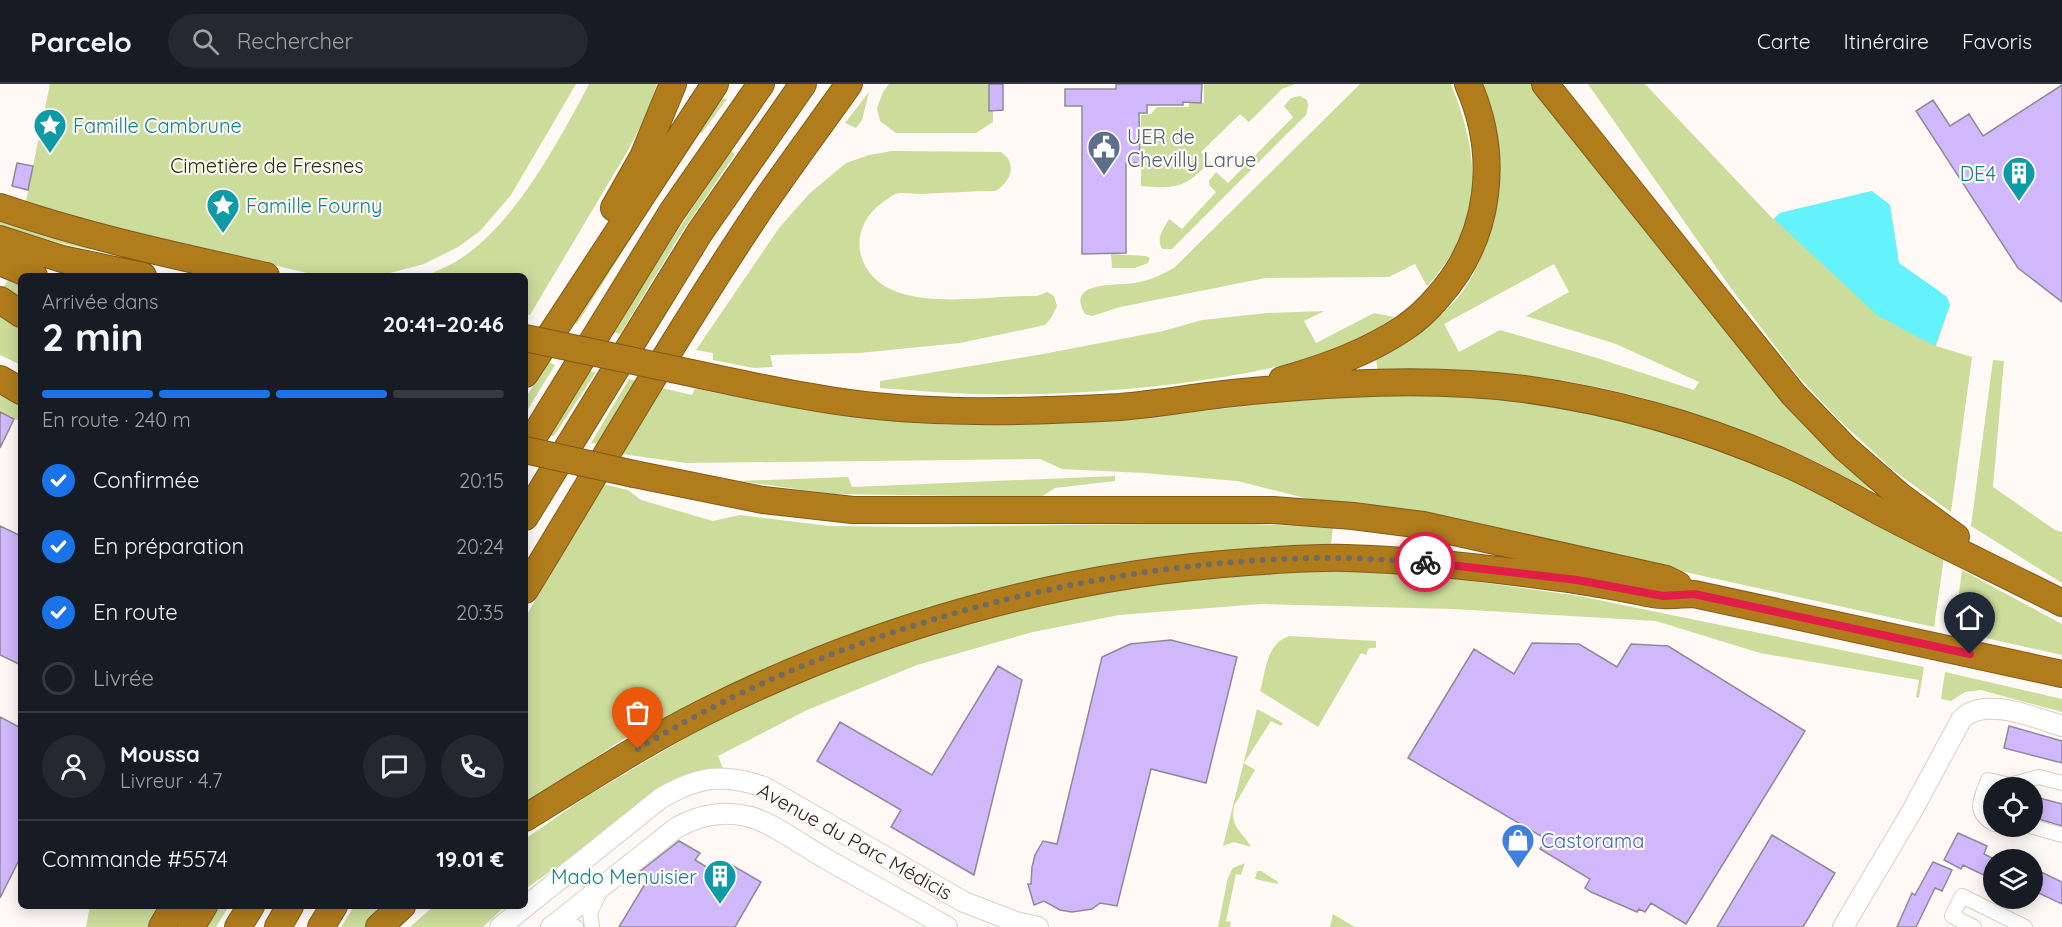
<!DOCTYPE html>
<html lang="fr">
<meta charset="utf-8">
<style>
body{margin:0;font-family:Quicksand,sans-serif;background:#242831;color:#f1f3f6;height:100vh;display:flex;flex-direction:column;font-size:22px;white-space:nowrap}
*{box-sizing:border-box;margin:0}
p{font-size:20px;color:#9ea1a6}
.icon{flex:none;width:33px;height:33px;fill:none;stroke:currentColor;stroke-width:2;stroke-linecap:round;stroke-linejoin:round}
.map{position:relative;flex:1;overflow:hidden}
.details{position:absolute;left:18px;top:189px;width:510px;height:636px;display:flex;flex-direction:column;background:#171b24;border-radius:9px;box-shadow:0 3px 15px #0003}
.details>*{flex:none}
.buttons{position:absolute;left:1983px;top:693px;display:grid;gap:12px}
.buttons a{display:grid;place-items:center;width:60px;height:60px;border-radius:50%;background:#171b24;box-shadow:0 3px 15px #0003;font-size:30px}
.pin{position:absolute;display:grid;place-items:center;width:51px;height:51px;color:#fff;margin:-62px -26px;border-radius:50% 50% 50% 0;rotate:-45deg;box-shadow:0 0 6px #0007}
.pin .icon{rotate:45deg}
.courier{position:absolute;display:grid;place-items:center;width:60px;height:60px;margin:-30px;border:4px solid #e11d48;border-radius:50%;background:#fff;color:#222;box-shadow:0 2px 8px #0007}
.summary em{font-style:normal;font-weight:700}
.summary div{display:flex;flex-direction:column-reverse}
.summary{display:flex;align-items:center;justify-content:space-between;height:102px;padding:0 24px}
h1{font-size:39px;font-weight:700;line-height:45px}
.bar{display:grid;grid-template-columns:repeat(4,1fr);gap:9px 6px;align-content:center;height:72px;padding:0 24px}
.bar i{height:8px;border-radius:4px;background:#363941}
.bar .on{background:#1a73e8}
.bar p{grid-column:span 4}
.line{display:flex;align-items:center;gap:15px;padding:0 24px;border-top:2px solid #363941}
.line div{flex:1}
.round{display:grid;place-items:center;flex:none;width:63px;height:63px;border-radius:32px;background:#242831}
ol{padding:0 24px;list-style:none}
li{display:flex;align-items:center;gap:18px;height:66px}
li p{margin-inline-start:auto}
li .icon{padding:6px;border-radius:50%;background:#1a73e8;color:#fff;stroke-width:4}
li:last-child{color:#9ea1a6}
li i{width:33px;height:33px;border:3px solid #363941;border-radius:50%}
header{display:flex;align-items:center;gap:36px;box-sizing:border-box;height:84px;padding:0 30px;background:#171b24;border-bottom:2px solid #363941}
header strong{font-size:28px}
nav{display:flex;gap:33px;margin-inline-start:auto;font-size:21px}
.search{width:420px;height:54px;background:#242831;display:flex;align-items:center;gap:15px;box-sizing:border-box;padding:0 21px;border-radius:33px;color:#9ea1a6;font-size:22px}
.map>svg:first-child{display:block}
</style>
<header>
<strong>Parcelo</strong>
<div class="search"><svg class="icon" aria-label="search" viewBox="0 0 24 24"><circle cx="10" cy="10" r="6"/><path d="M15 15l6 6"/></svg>Rechercher</div>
<nav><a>Carte</a><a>Itinéraire</a><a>Favoris</a></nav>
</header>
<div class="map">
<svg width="2062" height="843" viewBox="0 0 2062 843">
<rect width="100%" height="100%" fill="#fef9f4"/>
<path fill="#ccdc9b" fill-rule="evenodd" d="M50,0H576L511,111L480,147L458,163L424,180L390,189L366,192H320L68,133L25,121Z
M589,0H657L646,32L627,68L530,231L525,230V192H426C438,186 452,181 463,173C516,137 559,57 589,0Z
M889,0H989V26H993V38L976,49H896L880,37L877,24L883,8Z
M1204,0H1295L1282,5L1249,38L1240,30L1201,68L1210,78C1184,104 1177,105 1141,102V31L1151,30L1157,23H1189V19H1204Z
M1360,0H1451C1481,74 1485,140 1427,202L1415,180L1389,193L1265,194L1120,223L1092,232L1085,230C1065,197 1115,202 1134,199C1149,197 1161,191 1174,184Z
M1482,0H1533L1740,262L1883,406C1860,408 1838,388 1817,378C1791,365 1764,355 1737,345C1698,331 1659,317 1619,308C1540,289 1459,283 1378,287L1376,275C1404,259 1431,243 1454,218C1487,183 1496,123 1498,76C1499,56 1490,18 1482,0ZM1554,180L1569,208L1526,232L1616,260L1699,298L1694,306L1594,273L1500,246L1459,268L1444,240Z
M1588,0H1645L1773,135L1780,129L1872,107L1890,121L1899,179L1947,213L1950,221L1936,262L1972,273L1951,428L1894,387L1838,335L1797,291L1730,203Z
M869,8L862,36L856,44L845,39Z
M1300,12L1307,16L1308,22L1306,31L1172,165H1162C1156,153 1163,146 1169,135L1182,145L1216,108L1209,101V97L1216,88L1228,99L1293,33L1284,22L1291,14Z
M717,14L727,15L702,49H692Z
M730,66L735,70L680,151L620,250L612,248Z
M892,67L1001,68C1018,79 1011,98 995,107C971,107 946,109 922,110C914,110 902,108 895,110C891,112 886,116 883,118C844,146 856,195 900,209C942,222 993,211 1037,212L1047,208L1054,212L1057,222L1051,234L1045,241L960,259L859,269L770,271L773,283L754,284L713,276V269L696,266L779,144L809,110L846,79L869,71Z
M0,135L92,162L91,166L56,158L0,141Z
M630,142L638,143L577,240L571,239Z
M1111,170L1146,172L1150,174L1148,179L1135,184H1112Z
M8,196L21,201V220L1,207Z
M0,227L21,242V281L0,271Z
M1324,227L1304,237L1316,259L1374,229L1394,233C1384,240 1374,247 1363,253C1321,275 1271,285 1224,293C1142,306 1058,312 975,310C944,309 912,306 880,304V297L1043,270L1163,247L1202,236L1267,229Z
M1993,276L2004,277L1993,403L2055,446L2062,448V499L1971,442Z
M548,278L555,281L525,330V315Z
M590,287L596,288L554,352H548Z
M629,295L637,297L598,360L591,359Z
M662,304L692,311L695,304L716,309L829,329L944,341H1003L1123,336L1356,310L1471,309L1536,317L1633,336L1783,388L1944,474L1934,543L1433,432L1313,416L1237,397L1144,389L1062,385L1040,375L686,379L622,370Z
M0,307L21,318V335L17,336L0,328Z
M1115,392V397L1055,404L1041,413L833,410L738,397L848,393L852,403Z
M602,400L628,406L641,416L713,437L740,431L829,442L912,443L1225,439L1333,443L1331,461L1187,474L717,609L628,652L525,720V534Z
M1337,486L1421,490L1579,512L1924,583L1919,614L1916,613L1919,596L1760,569L1656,537L1453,525L1261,520L1119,531L1033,548L917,581L807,626L718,672L724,687L693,691L671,697L614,743L525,805V755L586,713L709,640L824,586L922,552L995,532L1089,509L1261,487Z
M1962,486L2062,540V571L1954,547Z
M1289,552L1376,557V564H1369L1366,571L1361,569L1318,643L1260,607C1266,587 1266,560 1289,552Z
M1945,588L2062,615V628L1981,606L1965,608L1951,617L1941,615Z
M1257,625L1283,639L1281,642L1271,637L1244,679L1255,686L1234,722C1230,745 1243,747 1251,763L1234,758L1223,762Z
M1245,779L1241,791L1236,790L1226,837L1231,838L1230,843H1218L1228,793L1233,784Z
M1257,787H1261L1277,797L1278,800L1255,795Z
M90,822H158L148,843H86Z
M219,822H229L216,843H206Z
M354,822H387L364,843H341Z
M434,822H505L483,843H410Z
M1333,830L1355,843H1330Z"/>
<path fill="#64f2fc" d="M1872,107L1890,121L1899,179L1947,213L1950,221L1935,262L1878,232L1774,135L1780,129Z"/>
<path fill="#d1b8fc" stroke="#8e8997" stroke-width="1.5" d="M989,0H1003V26L989,27Z
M1116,0H1202L1201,19L1183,18V21H1147V29H1139L1140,79H1126V169L1082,170V22H1065V5H1116Z
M2062,1V218L2018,184L1916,27L1933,16L1950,42L1969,30L1983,52Z
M17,79L33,82L28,106L12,102Z
M0,328L14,335L0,364Z
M0,442L21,452V581L0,571Z
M1171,556L1237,573L1206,699L1151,685L1117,822L1100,819L1092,825L1072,828L1060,826L1044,817L1034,821L1028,800H1031L1032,783L1035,771L1043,757L1057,760L1102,573L1130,560Z
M1532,559L1579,560L1617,583L1631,560L1668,562L1805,647L1686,840L1651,819L1645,828L1639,825L1637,828L1591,808L1585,804L1590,795L1540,765L1546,755L1408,674L1474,565L1514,590Z
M998,582L1022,596L974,791L891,743L901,726L817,677L840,638L932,691Z
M0,633L21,644V772L0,814Z
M2009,642L2062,657V679L2004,664Z
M2032,712L2062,720V742L2032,733Z
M1958,749L1987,762L1984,770L1994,775V796L1963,781L1961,785L1944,776Z
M1772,751L1835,789L1803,843H1717Z
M679,757L700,769L695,776L718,790L725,777L761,798L735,843H619L648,795L638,789Z
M1933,778L1952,786L1942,807L1935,804L1916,843H1897L1912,809L1915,811Z
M2032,787L2038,789L2039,787L2062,798V820L2032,806Z"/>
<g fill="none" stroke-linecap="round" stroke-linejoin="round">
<defs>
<path id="street" d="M1994,740C1972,728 1981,715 1988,696L2010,701L2039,693L2062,699
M2030,742L2062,751
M557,838L576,843
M592,843L590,829L601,805
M1974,843L1952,832L1962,812L2025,843"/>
<path id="secondary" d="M500,843L661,714C699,692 723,689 764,703L964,818L1016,838L1038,843
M551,843L676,744C699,731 724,726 751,733C774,740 802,761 823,773C864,797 906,819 947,843
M1843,843L1912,727L1961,636C1982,611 2036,634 2062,642"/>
<path id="highway" d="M1545,0L1793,310L1845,364L1900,412L1956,453
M0,123C87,153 177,172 266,192
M614,124L643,73L673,0
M0,155L62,175L143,192
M0,178L34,192
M0,216L21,230
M525,290L715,0
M696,290C742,300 789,310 836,317C929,331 1026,328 1120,323C1157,320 1195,313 1233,309C1328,299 1428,293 1524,305C1612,317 1701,342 1783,378C1818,393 1850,412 1884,430C1943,461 2003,489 2062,519
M0,295L21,307
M1282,296C1324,284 1367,269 1404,244C1416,236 1428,225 1438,213C1491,154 1500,72 1468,0
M525,367L672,128L761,0
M634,390L763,416L853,426H1273L1353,432L1423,441L1666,495L1678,501
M525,433L700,148L803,0
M525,506C603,378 678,247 762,122C790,81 820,41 849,0
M525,734C584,698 643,659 705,628C874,543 1059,491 1248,478C1280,476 1313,473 1346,474C1418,476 1489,484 1560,494C1583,497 1605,501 1627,505C1639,507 1651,511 1663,511C1673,512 1684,510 1694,510L2062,590
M162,843L174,822
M191,843L204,822
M238,843L251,822
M278,843L290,822
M321,843L334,822
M379,843L402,822"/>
</defs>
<use href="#street" stroke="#d9cec2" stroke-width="16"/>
<use href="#secondary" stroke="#d9cec2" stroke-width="22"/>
<use href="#highway" stroke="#7f5b1b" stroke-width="28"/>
<use href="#street" stroke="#fff" stroke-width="14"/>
<use href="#secondary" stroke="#fff" stroke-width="20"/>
<use href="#highway" stroke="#b07c1c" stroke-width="26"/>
<defs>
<path id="highway-bridge" d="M525,254L696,290
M525,366L634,390"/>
</defs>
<use href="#highway-bridge" stroke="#7f5b1b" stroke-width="28" stroke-linecap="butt"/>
<use href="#highway-bridge" stroke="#b07c1c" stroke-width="26"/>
</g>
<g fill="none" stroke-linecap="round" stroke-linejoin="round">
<path stroke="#706b66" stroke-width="6" stroke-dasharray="0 10.8" d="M638,665C837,543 1106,473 1339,474C1367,474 1396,477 1425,478"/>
<path stroke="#e11d48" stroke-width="8" d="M1425,478L1577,496L1663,512L1694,510L1970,570"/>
</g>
<defs>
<symbol id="sight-pin" viewBox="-11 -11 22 30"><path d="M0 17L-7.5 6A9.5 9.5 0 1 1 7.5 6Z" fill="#0f9aa8" stroke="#fef9f4"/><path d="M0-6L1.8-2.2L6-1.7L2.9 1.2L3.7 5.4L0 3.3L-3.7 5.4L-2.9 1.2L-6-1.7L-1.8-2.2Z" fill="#fff"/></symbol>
<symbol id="civic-pin" viewBox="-11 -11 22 30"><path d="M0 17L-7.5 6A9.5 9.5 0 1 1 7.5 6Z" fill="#5c6f8a" stroke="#fef9f4"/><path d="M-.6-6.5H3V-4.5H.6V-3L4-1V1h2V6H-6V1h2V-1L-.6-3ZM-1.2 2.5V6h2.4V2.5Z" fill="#fff"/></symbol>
<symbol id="building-pin" viewBox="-11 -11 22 30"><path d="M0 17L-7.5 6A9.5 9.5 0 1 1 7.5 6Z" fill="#0f9aa8" stroke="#fef9f4"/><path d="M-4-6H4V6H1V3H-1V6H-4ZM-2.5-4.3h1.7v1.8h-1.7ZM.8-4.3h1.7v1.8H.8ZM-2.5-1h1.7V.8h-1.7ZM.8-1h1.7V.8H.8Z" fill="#fff"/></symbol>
<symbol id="shop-pin" viewBox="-11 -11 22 30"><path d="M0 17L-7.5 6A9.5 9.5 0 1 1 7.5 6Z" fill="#3f7fe0" stroke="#fef9f4"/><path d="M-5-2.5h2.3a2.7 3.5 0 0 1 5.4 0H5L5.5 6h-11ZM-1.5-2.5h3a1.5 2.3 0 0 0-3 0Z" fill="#fff"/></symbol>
</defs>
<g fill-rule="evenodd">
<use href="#sight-pin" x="31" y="22" width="38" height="52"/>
<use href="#civic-pin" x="1085" y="44" width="38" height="52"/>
<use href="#building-pin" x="2000" y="70" width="38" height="52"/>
<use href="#sight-pin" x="204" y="102" width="38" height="52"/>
<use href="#shop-pin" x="1499" y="737" width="38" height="52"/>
<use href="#building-pin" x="701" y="773" width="38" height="52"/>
</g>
<g text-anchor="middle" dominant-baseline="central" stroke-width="4.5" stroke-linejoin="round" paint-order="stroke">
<g font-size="20" fill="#0d838f" stroke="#fef9f4" text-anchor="start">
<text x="73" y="41">Famille Cambrune</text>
<text x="1996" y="89" text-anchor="end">DE4</text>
<text x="246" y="121">Famille Fourny</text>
<text x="697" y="792" text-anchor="end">Mado Menuisier</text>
</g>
<g font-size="20" fill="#4e5e75" stroke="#fef9f4" text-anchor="start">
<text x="1127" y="52">UER de<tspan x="1127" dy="23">Chevilly Larue</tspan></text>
</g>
<g font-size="20" fill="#293008" stroke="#fef9f4">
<text x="267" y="81">Cimetière de Fresnes</text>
</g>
<g font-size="20" fill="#366cbe" stroke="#fef9f4" text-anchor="start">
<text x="1541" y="756">Castorama</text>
</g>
<g font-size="20" fill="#231f1a" stroke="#fef9f4">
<text transform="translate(855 757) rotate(29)">Avenue du Parc Médicis</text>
</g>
</g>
</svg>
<div class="buttons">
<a><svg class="icon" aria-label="locate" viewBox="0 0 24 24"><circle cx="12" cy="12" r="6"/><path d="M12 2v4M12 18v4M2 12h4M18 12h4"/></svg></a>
<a><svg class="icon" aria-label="layers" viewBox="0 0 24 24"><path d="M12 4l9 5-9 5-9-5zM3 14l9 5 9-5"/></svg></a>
</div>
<div class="pin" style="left:638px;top:665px;background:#ea580c"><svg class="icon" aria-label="bag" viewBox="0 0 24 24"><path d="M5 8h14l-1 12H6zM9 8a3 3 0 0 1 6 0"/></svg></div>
<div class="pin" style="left:1970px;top:570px;background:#1f2937"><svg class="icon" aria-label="home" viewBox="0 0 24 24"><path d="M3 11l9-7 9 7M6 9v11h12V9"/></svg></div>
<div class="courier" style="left:1425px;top:478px"><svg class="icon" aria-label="bike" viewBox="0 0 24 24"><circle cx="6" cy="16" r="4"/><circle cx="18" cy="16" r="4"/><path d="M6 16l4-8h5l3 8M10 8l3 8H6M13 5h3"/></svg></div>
<section class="details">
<div class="summary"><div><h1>2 min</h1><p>Arrivée dans</p></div><em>20:41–20:46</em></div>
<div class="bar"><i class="on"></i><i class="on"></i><i class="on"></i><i></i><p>En route · 240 m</p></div>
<ol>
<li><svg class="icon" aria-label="check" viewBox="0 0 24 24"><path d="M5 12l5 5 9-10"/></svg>Confirmée<p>20:15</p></li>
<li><svg class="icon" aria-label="check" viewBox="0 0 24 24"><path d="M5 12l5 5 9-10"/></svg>En préparation<p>20:24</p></li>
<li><svg class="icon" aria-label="check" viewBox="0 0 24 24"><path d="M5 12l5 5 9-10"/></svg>En route<p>20:35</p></li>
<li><i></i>Livrée</li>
</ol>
<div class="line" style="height:108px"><a class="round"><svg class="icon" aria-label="person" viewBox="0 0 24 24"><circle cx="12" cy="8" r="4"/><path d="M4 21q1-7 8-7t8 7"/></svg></a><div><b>Moussa</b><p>Livreur · 4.7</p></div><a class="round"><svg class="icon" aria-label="chat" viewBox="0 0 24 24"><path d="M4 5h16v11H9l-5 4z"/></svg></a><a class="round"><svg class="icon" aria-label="phone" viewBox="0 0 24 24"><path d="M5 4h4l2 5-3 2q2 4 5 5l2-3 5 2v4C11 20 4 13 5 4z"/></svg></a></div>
<div class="line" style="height:78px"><div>Commande #5574</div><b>19.01 €</b></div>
</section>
</div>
